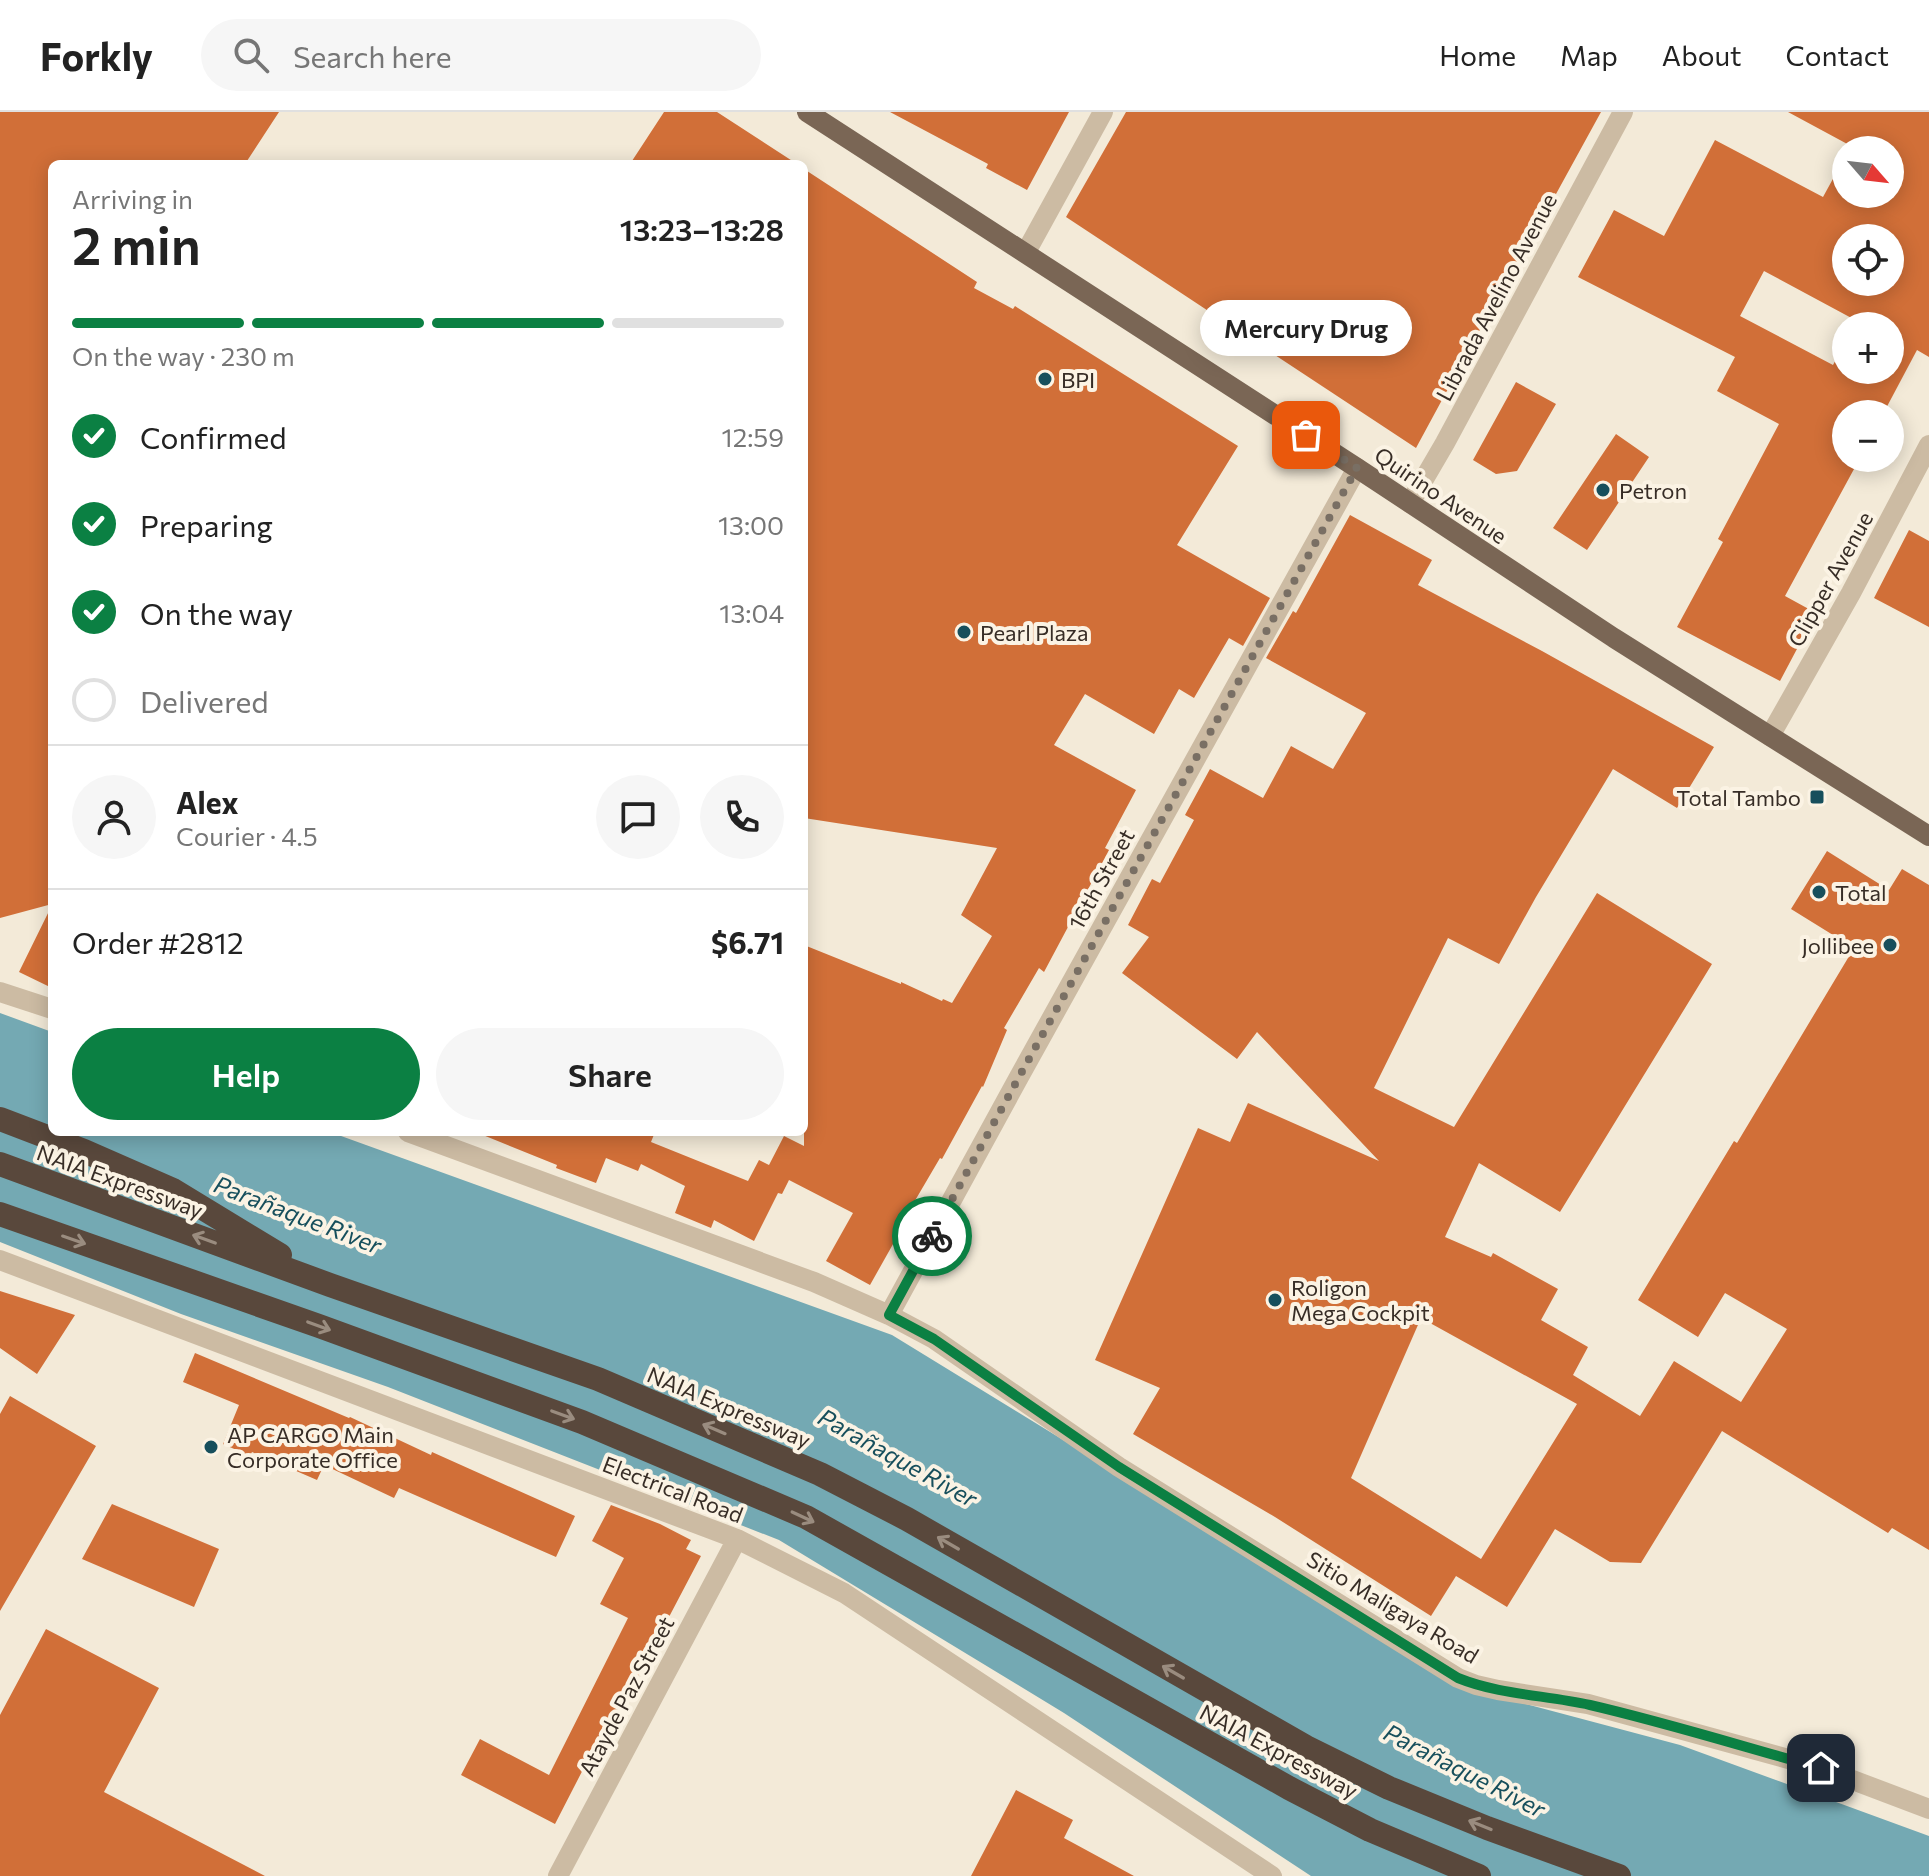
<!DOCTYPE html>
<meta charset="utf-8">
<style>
body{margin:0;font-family:Commissioner,sans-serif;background:#f6f6f6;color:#222;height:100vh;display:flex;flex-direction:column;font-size:30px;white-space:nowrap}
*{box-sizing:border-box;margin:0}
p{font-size:26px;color:#767676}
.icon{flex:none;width:44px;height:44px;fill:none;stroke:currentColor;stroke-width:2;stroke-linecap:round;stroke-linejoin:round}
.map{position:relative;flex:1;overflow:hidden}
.side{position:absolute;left:48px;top:48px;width:760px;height:976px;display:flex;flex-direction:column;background:#fff;border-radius:12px;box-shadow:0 4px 20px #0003}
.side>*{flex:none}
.needle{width:52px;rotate:118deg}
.tools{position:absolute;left:1832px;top:24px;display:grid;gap:16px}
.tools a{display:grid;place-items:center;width:72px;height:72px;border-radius:50%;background:#fff;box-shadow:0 4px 20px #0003;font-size:40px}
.pin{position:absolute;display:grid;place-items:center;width:68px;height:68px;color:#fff;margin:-34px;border-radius:16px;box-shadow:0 4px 12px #0006}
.courier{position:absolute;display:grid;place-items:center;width:80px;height:80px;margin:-40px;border:6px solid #0b8043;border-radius:50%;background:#fff;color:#222;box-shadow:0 2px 10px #0007}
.bubble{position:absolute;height:56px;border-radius:28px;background:#fff;box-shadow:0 4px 20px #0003;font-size:26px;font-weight:600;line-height:56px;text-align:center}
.summary em{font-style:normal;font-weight:600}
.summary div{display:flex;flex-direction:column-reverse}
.summary{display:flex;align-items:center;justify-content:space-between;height:136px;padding:0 24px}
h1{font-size:52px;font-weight:600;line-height:60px}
.bar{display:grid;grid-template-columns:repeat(4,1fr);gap:12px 8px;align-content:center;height:96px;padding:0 24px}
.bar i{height:10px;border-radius:6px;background:#e0e0e0}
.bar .current{background:#0b8043}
.bar p{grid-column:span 4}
.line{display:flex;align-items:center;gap:20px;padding:0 24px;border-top:2px solid #e0e0e0}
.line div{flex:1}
.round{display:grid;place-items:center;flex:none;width:84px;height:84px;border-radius:42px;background:#f6f6f6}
ol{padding:0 24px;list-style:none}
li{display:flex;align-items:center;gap:24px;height:88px}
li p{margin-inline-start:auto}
li .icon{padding:8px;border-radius:50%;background:#0b8043;color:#fff;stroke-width:4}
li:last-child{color:#767676}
li i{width:44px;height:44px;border:4px solid #e0e0e0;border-radius:50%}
.primary-button{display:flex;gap:16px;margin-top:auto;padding:16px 24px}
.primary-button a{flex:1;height:92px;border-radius:48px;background:#0b8043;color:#fff;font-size:32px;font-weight:600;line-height:92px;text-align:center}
.primary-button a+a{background:#f6f6f6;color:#222}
header{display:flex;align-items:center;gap:48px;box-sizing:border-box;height:112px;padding:0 40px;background:#fff;border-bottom:2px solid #e0e0e0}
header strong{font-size:38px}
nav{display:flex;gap:44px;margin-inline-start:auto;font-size:28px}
.search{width:560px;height:72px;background:#f6f6f6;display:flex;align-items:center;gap:20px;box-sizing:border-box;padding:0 28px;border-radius:44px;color:#767676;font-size:30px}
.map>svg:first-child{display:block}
</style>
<header>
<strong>Forkly</strong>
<div class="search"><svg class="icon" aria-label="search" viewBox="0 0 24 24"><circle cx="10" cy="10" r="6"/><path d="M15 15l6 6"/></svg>Search here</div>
<nav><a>Home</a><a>Map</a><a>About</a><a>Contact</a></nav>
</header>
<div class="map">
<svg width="1929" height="1764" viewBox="0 0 1929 1764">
<rect width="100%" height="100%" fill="#f3ead8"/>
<path fill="#74a9b3" d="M0,901L52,920V1020H330L892,1223L1469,1577L1680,1633L1929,1724V1764H1311L1064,1601L779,1428L388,1275L181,1202L0,1130Z"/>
<path fill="#d16f38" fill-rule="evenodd" d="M0,0H279L245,52H52V792L0,806Z
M664,0H717L797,52H630Z
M890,0H1069L1027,78L986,56L988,52Z
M1126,0H1601L1556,82L1554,81L1416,336L1066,105Z
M1788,0H1929V245L1917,238L1883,302H1846V346H1860L1785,484L1816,501L1780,569L1677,515L1723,430L1718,427L1779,312L1717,279L1735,245L1578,165L1614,98L1664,124L1715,28L1823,85L1846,43V82H1890V38H1849L1851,34ZM1846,126H1890V170H1846ZM1764,159L1857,209L1854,214H1890V258H1846V229L1833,253L1740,204Z
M804,57L977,170L974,176L1013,197L1015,194L1238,334L1177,433L1270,486L1243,534L1229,526L1194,586L1179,577L1154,622L1085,582L1054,633L1136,678L1105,736L1109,738L1044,860L1039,856L1004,916L1007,918L983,975L982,974L942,1047L940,1046L913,1092L915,1093L870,1173L826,1149L853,1101L789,1068L782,1082L778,1081L754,1129L714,1108L711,1116L675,1101L685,1074L641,1052L638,1059L606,1046L596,1071L556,1056L557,1053L478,1021L655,1020L651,1030L748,1069L759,1048L769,1053L784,1024L804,1034V833L901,872V870L942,889L943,887L952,891L992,824L961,803L997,736L804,706Z
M1516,270L1556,292L1517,359L1496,362L1473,348Z
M1616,322L1649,345L1587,438L1553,416Z
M1350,403L1432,448L1418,473L1542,539L1714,635L1677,696L1613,657L1536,785L1499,852L1448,826L1374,976L1454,1015L1597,781L1712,852L1560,1100L1479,1051L1445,1125L1491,1145L1493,1141L1558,1177L1541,1208L1588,1235L1573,1263L1640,1304L1674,1249L1741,1290L1787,1217L1725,1181L1698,1225L1638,1188L1734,1029L1737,1031L1854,836L1791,797L1827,739L1889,778L1902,757L1929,773V1438L1892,1416L1888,1421L1722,1319L1641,1451L1610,1450L1555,1417L1507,1495L1456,1464L1431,1504L1275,1405L1133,1322L1160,1276L1095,1248L1198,1016L1230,1030L1248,991L1379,1049L1257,920L1237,947L1122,861L1149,825L1128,813L1152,767L1160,771L1194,708L1185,703L1210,657L1263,686L1291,634L1333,657L1366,601L1266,546L1293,499L1296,501ZM1421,1206L1577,1292L1481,1447L1351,1366Z
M1909,418L1929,429V515L1874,486Z
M52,793V876L19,860Z
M0,1179L75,1203L37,1262L0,1236Z
M195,1241L349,1306L350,1305L431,1343L432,1340L575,1404L556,1445L399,1376L394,1386L324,1353L317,1368L252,1340L250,1344L223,1332L239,1293L183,1270Z
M10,1284L96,1334L0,1499V1302Z
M112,1392L219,1437L194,1495L82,1447Z
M611,1393L660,1412L691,1428L686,1437L701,1444L597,1642L592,1640L555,1712L461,1663L480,1627L549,1663L628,1506L600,1492L624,1446L592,1429Z
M46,1517L159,1576L104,1680L265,1764H0V1603Z
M1016,1678L1073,1708L1064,1726L1134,1764H971Z"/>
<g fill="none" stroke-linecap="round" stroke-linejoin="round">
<path stroke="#ccbba3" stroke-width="20" d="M1026,140L1103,0
M1410,391L1445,331L1623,0
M1770,624L1851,481L1929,333
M0,880L52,897
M408,1020L814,1170L889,1203L934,1227L1119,1355L1458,1566L1476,1573L1498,1578L1588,1592L1821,1656L1929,1697
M0,1148L737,1427L844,1481L1272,1764
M889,1203L1019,965L1357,356
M558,1764L737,1427"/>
<path stroke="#7a6655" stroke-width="20" d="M807,0L1357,356L1614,526L1929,724"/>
<path stroke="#59483c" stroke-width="24" d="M0,1007L84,1039L173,1078L280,1143
M0,1052L330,1173L598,1267L820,1362L907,1407L1306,1635L1389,1676L1487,1716L1619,1764
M0,1102L319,1214L582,1310L806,1405L1289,1676L1370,1718L1479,1764"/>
</g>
<defs><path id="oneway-shaft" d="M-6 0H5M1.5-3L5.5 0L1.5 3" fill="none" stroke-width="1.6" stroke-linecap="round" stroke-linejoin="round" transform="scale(2)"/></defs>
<g stroke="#9a8c7f">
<use href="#oneway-shaft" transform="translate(204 1127) rotate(-160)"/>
<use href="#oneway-shaft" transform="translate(74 1128) rotate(19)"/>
<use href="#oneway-shaft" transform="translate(319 1214) rotate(20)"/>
<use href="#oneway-shaft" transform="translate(563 1303) rotate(20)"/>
<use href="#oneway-shaft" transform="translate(714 1317) rotate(-157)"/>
<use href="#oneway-shaft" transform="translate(803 1405) rotate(25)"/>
<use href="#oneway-shaft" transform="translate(948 1431) rotate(-150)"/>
<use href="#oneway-shaft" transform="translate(1173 1560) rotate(-150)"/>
<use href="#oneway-shaft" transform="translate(1480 1713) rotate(-158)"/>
</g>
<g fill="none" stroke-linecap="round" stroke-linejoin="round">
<path stroke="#796f64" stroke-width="8" stroke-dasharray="0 14.4" d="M932,1124L1019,965L1357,356L1306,323"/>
<path stroke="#0b8043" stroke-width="10" d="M932,1124L889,1203L934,1227L1119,1355L1458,1566C1500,1583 1546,1583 1590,1593C1668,1611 1744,1635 1821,1656"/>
</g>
<g fill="#174f5c" stroke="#fbf3e4" stroke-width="3">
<circle cx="1045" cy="267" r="8"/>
<circle cx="1603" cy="378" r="8"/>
<circle cx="964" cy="520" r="8"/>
<rect x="1809" y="677" width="16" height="16" rx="4"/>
<circle cx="1819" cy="780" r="8"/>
<circle cx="1890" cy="833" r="8"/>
<circle cx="1275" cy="1188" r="8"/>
<circle cx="211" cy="1335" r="8"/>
</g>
<g text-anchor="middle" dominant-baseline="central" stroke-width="8" stroke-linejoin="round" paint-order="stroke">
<g font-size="22" fill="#372d26" stroke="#fbf3e4">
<text transform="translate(1496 185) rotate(-62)">Librada Avelino Avenue</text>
<text transform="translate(1441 383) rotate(34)">Quirino Avenue</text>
<text transform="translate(1830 467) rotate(-61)">Clipper Avenue</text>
<text transform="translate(1101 767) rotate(-61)">16th Street</text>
<text transform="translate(120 1069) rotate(20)">NAIA Expressway</text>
<text transform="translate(729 1295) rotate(23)">NAIA Expressway</text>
<text transform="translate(673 1377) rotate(21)">Electrical Road</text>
<text transform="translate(1393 1495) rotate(31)">Sitio Maligaya Road</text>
<text transform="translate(626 1584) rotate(-62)">Atayde Paz Street</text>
<text transform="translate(1279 1639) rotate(28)">NAIA Expressway</text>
</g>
<g font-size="22" fill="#372d26" stroke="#fbf3e4" text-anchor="start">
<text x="1061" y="267">BPI</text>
<text x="1619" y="378">Petron</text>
<text x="980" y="520">Pearl Plaza</text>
<text x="1801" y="685" text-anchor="end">Total Tambo</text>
<text x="1835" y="780">Total</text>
<text x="1874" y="833" text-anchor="end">Jollibee</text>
<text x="1291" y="1175">Roligon<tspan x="1291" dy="25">Mega Cockpit</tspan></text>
<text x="227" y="1322">AP CARGO Main<tspan x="227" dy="25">Corporate Office</tspan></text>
</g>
<g font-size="24" font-style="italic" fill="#174f5c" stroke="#fbf3e4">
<text transform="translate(298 1102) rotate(21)">Parañaque River</text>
<text transform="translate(898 1345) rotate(29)">Parañaque River</text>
<text transform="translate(1465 1658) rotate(27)">Parañaque River</text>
</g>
</g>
</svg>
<div class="tools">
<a><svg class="needle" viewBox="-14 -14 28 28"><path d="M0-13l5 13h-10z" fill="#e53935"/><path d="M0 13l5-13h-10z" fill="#767676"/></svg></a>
<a><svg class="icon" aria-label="locate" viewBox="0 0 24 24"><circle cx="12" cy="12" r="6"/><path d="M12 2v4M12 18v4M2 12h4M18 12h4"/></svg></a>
<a>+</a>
<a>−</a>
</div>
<div class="pin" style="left:1306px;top:323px;background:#ea580c"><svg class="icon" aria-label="bag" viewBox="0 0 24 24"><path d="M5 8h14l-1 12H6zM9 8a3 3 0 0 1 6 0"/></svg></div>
<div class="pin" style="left:1821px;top:1656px;background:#1f2937"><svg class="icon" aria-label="home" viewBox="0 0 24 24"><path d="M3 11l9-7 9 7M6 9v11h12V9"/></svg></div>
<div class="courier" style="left:932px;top:1124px"><svg class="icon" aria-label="bike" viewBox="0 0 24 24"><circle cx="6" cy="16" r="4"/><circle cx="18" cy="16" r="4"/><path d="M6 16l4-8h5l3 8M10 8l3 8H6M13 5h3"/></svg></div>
<div class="bubble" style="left:1200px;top:188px;width:212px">Mercury Drug</div>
<section class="side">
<div class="summary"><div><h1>2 min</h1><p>Arriving in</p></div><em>13:23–13:28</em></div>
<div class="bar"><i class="current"></i><i class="current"></i><i class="current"></i><i></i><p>On the way · 230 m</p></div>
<ol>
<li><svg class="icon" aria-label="check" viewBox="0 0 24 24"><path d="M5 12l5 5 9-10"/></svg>Confirmed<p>12:59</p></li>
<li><svg class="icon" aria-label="check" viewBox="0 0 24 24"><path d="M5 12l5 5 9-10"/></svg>Preparing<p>13:00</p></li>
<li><svg class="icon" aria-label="check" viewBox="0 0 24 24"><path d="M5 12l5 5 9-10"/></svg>On the way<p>13:04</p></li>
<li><i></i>Delivered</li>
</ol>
<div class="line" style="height:144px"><a class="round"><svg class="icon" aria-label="person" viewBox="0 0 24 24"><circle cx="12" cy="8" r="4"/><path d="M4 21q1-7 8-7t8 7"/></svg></a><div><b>Alex</b><p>Courier · 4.5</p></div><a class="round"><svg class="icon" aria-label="chat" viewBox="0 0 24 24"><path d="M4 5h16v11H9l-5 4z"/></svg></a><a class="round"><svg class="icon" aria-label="phone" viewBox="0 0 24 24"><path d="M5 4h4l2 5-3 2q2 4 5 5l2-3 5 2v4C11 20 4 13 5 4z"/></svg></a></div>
<div class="line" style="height:104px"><div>Order #2812</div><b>$6.71</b></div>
<div class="primary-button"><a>Help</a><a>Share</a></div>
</section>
</div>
